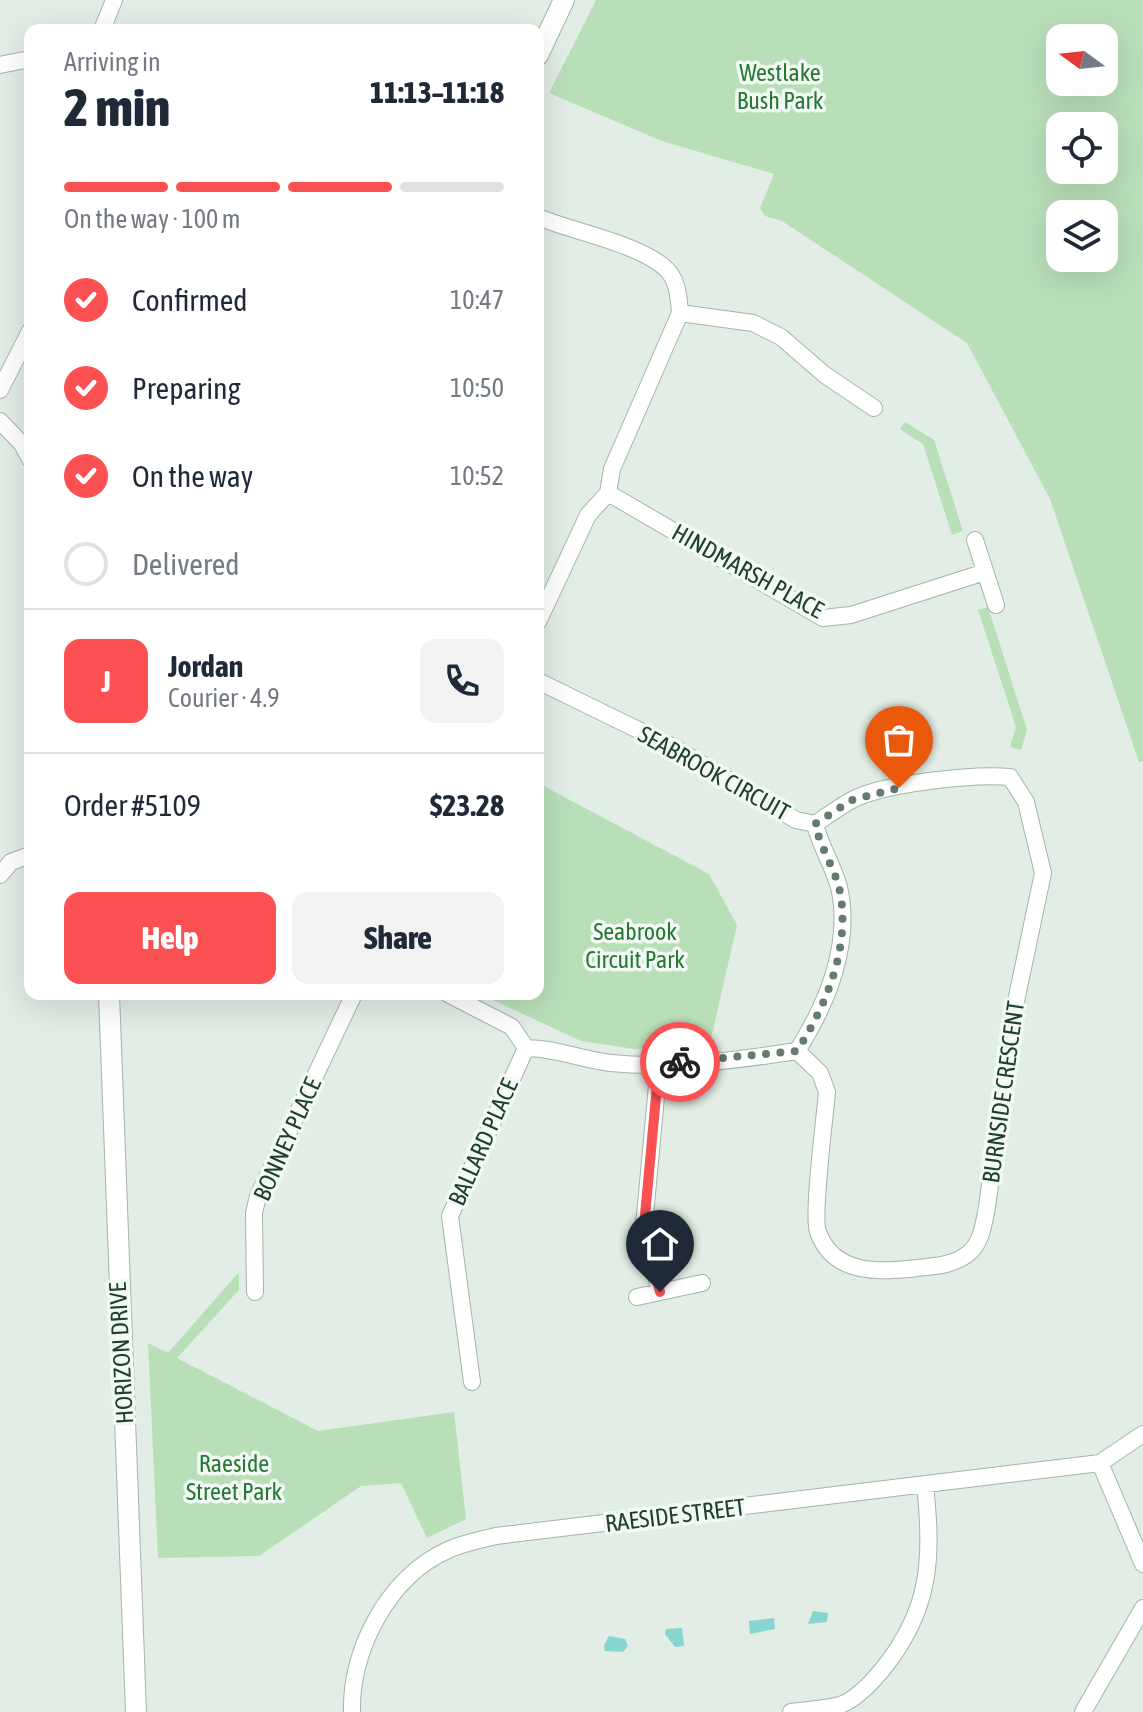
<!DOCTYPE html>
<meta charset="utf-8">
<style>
body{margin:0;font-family:"Asap Condensed",sans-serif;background:#f2f2f3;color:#1f2937;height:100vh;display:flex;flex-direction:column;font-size:30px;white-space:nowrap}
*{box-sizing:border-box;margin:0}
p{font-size:26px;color:#747a83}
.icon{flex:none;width:44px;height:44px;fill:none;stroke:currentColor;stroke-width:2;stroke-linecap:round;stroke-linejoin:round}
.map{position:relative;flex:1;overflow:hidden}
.details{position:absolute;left:24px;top:24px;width:520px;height:976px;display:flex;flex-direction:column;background:#fff;border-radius:16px;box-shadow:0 8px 32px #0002}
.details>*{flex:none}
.needle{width:52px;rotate:285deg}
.tools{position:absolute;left:1046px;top:24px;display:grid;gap:16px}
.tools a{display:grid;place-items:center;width:72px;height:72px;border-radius:16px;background:#fff;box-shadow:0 8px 32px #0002;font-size:40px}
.pin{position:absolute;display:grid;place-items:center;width:68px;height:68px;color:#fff;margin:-82px -34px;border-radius:50% 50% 50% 0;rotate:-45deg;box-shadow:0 0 8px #0007}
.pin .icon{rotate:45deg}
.courier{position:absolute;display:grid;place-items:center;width:80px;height:80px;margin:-40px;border:6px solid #fb5152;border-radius:50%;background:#fff;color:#222;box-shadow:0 2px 10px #0007}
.summary em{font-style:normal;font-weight:800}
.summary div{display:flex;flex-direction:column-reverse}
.summary{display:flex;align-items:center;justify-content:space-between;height:136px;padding:0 40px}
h1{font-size:52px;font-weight:800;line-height:60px}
.bar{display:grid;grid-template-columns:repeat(4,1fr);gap:12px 8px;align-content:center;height:96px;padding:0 40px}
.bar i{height:10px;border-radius:6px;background:#e0e1e3}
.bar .selected{background:#fb5152}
.bar p{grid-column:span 4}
.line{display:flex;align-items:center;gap:20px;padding:0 40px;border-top:2px solid #e0e1e3}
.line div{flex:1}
.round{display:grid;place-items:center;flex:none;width:84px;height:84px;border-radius:16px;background:#f2f2f3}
ol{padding:0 40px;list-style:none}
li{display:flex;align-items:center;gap:24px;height:88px}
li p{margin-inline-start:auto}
li .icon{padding:8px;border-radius:50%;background:#fb5152;color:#fff;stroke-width:4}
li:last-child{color:#747a83}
li i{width:44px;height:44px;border:4px solid #e0e1e3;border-radius:50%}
.primary-button{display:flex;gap:16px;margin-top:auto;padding:16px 40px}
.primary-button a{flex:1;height:92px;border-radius:16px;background:#fb5152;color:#fff;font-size:32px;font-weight:800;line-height:92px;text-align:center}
.primary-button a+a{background:#f2f2f3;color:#1f2937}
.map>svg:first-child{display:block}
</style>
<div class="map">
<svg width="1143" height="1712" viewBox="0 0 1143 1712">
<rect width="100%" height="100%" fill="#e1ede5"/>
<path fill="#b9dfb9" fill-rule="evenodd" d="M596,0H1143V761L1139,762L1050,499L967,343L782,221L765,216L760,208L774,174L662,141L549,93ZM1060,38H1104V82H1060ZM1060,126H1104V170H1060ZM1104,214V258H1060V214Z
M905,422L934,440L963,531L952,535L923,444L900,429Z
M988,607L1027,730L1021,750L1010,747L1016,727L978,610Z
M538,783L709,874L737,925L710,1043L635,1049L581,1041L480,994H538Z
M239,1272V1290L177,1358L318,1431L454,1412L466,1519L427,1538L401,1483L361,1486L259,1556L158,1558L148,1343L168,1353Z"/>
<path fill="#86d5ce" d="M813,1611L828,1613L827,1622L808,1624Z
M774,1618L775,1629L750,1634L749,1621Z
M682,1628L684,1646L675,1647L665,1634L666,1629Z
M609,1636L625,1639L628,1646L623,1652L605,1651L604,1645Z"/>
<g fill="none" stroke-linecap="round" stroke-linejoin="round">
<defs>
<path id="minor" d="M102,30L114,0
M0,65L30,59
M538,217C573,232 646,245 669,272C678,283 679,300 680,313L612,469L608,493L588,515L538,622
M680,313L753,323L781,337L825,375L874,408
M0,390L30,331
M0,421L22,444L30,459
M608,493L823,618L851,615L985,572
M975,540L996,605
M0,875L11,862L30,855
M448,994L512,1027L526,1048C556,1048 582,1060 611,1063C671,1069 738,1060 797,1051C827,1004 852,944 839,887C833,865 820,846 815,824L796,820L673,747L538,681
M797,1051L820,1073L827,1092C825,1116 812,1216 818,1232C834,1276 880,1272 918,1268C935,1266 956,1265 970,1252C982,1241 984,1222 987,1207L1011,1025L1043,873L1026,802L1010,777C974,774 884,783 852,800C839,807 827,816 815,824
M659,1064L644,1226L660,1292
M255,1292L254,1213L258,1196L354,994
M637,1297L702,1283
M472,1382L450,1216L526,1048
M1100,1463L1143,1564
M352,1712C350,1650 389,1576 448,1550C463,1543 480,1540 496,1536L1100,1463L1143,1434
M791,1712C807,1710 824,1709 840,1705C855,1700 872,1682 882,1670C931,1610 933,1558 925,1485
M1083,1712L1143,1608"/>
<path id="tertiary" d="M538,55L564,0
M109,994L136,1712"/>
</defs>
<use href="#minor" stroke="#a3b5ab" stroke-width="18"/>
<use href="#tertiary" stroke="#a3b5ab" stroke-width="22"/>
<use href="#minor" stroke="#fff" stroke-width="16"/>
<use href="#tertiary" stroke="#fff" stroke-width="20"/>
</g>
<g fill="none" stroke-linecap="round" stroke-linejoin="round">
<path stroke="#647c6f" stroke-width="8" stroke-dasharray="0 14.4" d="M680,1062L797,1051C827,1004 852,944 839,887C833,866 820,846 815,824L852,800L899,788"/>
<path stroke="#fb5152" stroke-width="10" d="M660,1292L644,1226L659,1064L680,1062"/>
</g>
<g text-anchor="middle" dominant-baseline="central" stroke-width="7" stroke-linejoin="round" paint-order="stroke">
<g font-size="24" fill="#287833" stroke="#f2f9f4">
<text x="780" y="72">Westlake<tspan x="780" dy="28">Bush Park</tspan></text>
<text x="635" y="931">Seabrook<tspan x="635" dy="28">Circuit Park</tspan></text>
<text x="234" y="1463">Raeside<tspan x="234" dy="28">Street Park</tspan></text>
</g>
<g font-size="24" fill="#203f2f" stroke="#f2f9f4">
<text transform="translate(748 571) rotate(29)">HINDMARSH PLACE</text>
<text transform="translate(714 773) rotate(29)">SEABROOK CIRCUIT</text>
<text transform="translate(1003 1092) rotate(-82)">BURNSIDE CRESCENT</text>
<text transform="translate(287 1139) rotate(-66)">BONNEY PLACE</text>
<text transform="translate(483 1142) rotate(-66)">BALLARD PLACE</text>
<text transform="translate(121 1353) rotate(-93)">HORIZON DRIVE</text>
<text transform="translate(675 1515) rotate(-7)">RAESIDE STREET</text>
</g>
</g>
</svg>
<div class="tools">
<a><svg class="needle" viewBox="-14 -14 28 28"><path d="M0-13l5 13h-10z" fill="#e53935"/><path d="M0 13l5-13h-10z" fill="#747a83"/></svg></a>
<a><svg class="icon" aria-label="locate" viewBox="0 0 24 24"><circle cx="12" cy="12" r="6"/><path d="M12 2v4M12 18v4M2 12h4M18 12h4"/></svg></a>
<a><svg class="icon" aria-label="layers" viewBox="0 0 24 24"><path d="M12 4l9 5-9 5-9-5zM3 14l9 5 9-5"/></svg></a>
</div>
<div class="pin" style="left:899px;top:788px;background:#ea580c"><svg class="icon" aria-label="bag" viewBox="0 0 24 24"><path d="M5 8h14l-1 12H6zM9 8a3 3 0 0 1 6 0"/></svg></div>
<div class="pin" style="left:660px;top:1292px;background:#1f2937"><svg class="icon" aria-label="home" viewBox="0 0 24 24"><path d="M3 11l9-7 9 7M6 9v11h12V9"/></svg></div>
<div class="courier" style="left:680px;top:1062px"><svg class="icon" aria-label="bike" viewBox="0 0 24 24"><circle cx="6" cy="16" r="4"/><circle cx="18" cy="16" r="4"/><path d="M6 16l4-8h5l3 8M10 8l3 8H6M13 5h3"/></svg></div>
<section class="details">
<div class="summary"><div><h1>2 min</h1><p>Arriving in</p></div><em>11:13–11:18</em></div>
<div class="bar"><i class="selected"></i><i class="selected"></i><i class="selected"></i><i></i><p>On the way · 100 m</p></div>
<ol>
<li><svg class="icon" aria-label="check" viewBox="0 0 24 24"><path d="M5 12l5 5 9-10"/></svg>Confirmed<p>10:47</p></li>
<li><svg class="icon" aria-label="check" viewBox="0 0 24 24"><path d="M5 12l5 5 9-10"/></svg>Preparing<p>10:50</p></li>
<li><svg class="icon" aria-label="check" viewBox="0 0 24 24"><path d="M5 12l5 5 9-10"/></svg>On the way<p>10:52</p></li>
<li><i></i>Delivered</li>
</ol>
<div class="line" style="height:144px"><b class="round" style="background:#fb5152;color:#fff">J</b><div><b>Jordan</b><p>Courier · 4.9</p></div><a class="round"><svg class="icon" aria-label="phone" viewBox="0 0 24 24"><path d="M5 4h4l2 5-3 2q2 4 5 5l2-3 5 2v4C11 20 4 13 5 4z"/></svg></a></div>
<div class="line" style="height:104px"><div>Order #5109</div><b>$23.28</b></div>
<div class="primary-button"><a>Help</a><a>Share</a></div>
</section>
</div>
